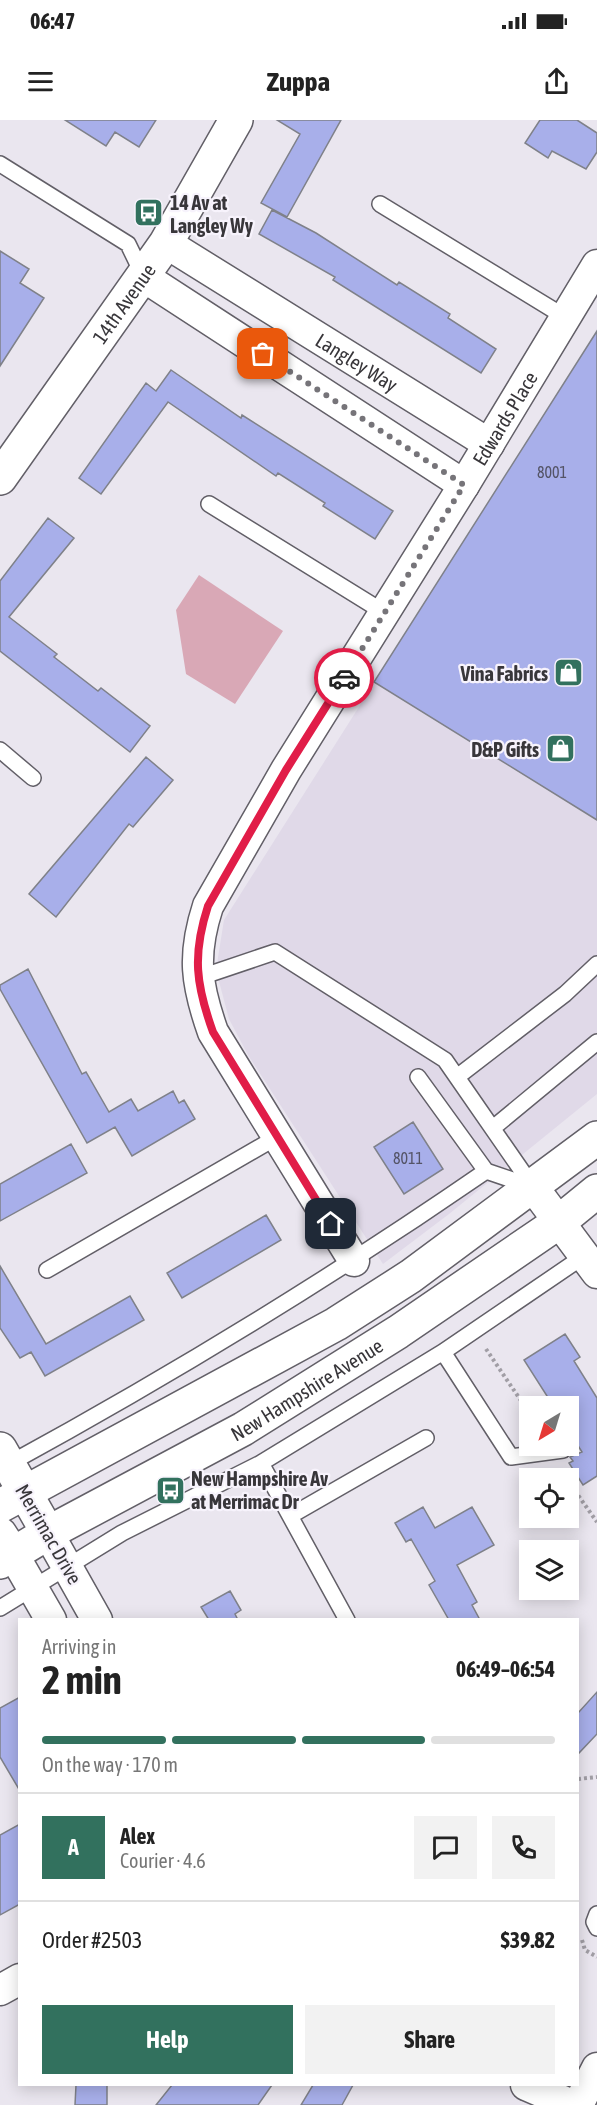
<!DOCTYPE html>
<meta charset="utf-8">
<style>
body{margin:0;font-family:"Asap Condensed",sans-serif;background:#f2f2f2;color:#222;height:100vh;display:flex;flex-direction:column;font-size:22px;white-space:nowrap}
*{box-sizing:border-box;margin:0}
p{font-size:20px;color:#767676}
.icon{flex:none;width:33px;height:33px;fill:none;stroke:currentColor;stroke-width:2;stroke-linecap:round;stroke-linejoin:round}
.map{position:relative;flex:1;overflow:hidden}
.sheet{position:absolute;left:18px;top:1498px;width:561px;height:468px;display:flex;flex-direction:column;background:#fff;border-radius:0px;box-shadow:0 3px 15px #0003}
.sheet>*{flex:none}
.needle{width:39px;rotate:218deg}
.buttons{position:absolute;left:519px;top:1276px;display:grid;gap:12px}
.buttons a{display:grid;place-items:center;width:60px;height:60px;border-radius:0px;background:#fff;box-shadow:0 3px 15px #0003;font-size:30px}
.pin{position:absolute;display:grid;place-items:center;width:51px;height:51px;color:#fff;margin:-26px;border-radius:12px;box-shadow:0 3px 9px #0006}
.courier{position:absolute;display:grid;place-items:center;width:60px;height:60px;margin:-30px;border:4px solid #e11d48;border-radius:50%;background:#fff;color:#222;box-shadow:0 2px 8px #0007}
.overview em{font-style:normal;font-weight:700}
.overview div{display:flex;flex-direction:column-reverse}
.overview{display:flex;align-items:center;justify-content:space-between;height:102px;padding:0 24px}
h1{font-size:39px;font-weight:700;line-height:45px}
.bar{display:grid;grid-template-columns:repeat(4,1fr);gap:9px 6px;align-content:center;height:72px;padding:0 24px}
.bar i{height:8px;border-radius:4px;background:#e0e0e0}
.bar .on{background:#32715e}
.bar p{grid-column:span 4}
.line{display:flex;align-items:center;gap:15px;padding:0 24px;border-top:2px solid #e0e0e0}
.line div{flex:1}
.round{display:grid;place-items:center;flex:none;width:63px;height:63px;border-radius:0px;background:#f2f2f2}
.button{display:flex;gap:12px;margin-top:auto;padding:12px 24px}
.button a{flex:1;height:69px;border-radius:0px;background:#32715e;color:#fff;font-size:24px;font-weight:700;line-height:69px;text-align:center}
.button a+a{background:#f2f2f2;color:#222}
.status{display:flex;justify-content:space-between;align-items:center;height:42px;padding:0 30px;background:#fff;direction:ltr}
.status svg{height:16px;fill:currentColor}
header{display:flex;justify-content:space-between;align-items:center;height:78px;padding:0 24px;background:#fff;font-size:27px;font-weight:700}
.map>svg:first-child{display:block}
</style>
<div class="status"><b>06:47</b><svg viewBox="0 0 49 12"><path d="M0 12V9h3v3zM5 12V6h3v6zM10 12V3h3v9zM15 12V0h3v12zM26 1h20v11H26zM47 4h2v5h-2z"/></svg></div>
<header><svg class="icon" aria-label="menu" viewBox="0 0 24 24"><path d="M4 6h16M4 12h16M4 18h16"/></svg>Zuppa<svg class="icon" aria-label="share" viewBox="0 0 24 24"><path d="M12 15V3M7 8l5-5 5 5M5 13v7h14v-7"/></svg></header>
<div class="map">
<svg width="597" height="1985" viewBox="0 0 597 1985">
<rect width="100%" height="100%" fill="#eae6ef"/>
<path fill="#e0d9e8" d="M597,211V974L449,1094L383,1144L248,935L229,899L216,850L224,800Z"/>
<path fill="#d9a8b6" d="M199,455L283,511L235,584L186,554L176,490Z"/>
<path fill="#a8afea" stroke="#7f8189" stroke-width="1.5" d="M65,0H156L139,27L115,12L106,26Z
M277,0H341L287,97L261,83L300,14Z
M540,0H577L597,13V32L586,49L552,31L548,38L525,23Z
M272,90L316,113L397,165L399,162L450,194L448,198L496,229L481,253L333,160L335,157L259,114Z
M0,131L29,149L20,163L44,178L0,246Z
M597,211V700L374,562Z
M171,250L241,298L242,295L393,391L375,419L323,386L325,383L278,353L276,356L168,282L101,374L79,358L146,263L156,271Z
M48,398L74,418L9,497L57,534L54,537L98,571L101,568L150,606L130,632L0,531V461Z
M146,637L173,660L133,707L129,704L56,797L29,774Z
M28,849L82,954L86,952L109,992L131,979L138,991L173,971L179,983L184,980L195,999L132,1036L115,1007L87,1023L0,869V865Z
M413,1002L443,1049L404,1074L374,1027Z
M71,1024L87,1053L0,1101V1064Z
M266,1095L281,1120L182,1178L167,1153Z
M0,1146L46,1224L130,1176L144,1200L45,1256L31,1232L20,1238L0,1208Z
M565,1214L580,1237L574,1241L597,1278V1356L583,1365L569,1343L573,1341L570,1337L582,1332L568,1310V1287H554L524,1240Z
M423,1387L435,1408L472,1387L494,1425L457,1445L477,1482L472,1485L480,1500H449L429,1465L435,1461L411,1419L406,1422L395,1403Z
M230,1471L241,1490L235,1494L238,1500H209L201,1487Z
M597,1572V1614L578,1634V1593Z
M20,1577V1671L0,1637V1588Z
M20,1704V1784L0,1795V1715Z
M76,1965H107V1985H75Z
M172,1965H272L258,1985H156Z
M313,1965H353L342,1985H301Z"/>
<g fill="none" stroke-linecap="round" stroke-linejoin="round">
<defs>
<path id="lane" d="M0,44L128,124L144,157
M380,84L565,197
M209,384L385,493
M0,630L33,658
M198,858L275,832L445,940L533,1067
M418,957L486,1051L530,1066
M457,957L565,874L597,844
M493,1008L597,922
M47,1150L277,1017
M443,1232L511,1337L563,1330
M261,1343L347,1500
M5,1346C170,1256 331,1158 486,1051
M290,1396L426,1318
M0,1488L122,1413L261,1343L443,1232L584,1136
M597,1794L594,1802L597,1808"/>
<g id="street">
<path id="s1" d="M166,123L489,324"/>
<path d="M144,157L464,365"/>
<path d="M533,1067L597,1153"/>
<path id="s2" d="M354,1141L213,912C196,864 192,835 208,786L286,650L464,365L597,145"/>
<path d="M48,1413L97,1500"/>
<path d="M13,1434L51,1500"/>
<path d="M0,1870L20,1859"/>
<path d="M526,1965L572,1985"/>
<path d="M578,1985L597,1948"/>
</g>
<g id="secondary">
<path id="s3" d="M0,358L166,123L236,0"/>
<path d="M0,1329L48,1413"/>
<path d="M0,1414L13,1434"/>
</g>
<g id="primary">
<path d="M0,1386L336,1204L411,1156L597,1018"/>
<path id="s4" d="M0,1442L48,1413L243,1309L398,1212L559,1102L597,1071"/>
</g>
</defs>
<use href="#lane" stroke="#625f67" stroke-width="18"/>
<use href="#street" stroke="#625f67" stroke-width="33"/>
<use href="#secondary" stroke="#625f67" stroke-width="36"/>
<use href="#primary" stroke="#625f67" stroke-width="36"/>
<path stroke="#a19ea5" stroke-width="4" stroke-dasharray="3 3" stroke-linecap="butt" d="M486,1229L530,1294
M568,1361L597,1402
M578,1659L597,1657
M582,1820L585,1830L597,1837"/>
<use href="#lane" stroke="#fff" stroke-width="15"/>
<use href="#street" stroke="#fff" stroke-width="30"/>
<use href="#secondary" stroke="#fff" stroke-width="33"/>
<use href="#primary" stroke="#fff" stroke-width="33"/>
</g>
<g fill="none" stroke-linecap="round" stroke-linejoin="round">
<path stroke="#767479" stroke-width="6" stroke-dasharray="0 10.8" d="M263,234L464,365L344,558"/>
<path stroke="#e11d48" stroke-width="8" d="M331,1104L213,912C196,865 192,835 208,786L286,650L344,558"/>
</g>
<defs>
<symbol id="bus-square" viewBox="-11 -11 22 22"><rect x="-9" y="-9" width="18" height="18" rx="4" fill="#32715e" stroke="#f7f3fc"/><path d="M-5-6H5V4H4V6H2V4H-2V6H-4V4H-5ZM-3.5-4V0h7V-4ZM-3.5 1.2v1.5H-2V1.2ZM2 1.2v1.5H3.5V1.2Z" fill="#fff"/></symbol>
<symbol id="shop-square" viewBox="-11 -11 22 22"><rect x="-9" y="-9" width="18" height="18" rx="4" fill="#32715e" stroke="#f7f3fc"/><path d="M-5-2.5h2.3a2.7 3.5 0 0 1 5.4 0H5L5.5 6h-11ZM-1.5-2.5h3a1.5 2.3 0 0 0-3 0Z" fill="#fff"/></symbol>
</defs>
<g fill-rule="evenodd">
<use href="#bus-square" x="132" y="76" width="33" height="33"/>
<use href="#shop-square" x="552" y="536" width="33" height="33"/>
<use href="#shop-square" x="544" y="612" width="33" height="33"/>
<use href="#bus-square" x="154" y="1354" width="33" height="33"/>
</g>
<g text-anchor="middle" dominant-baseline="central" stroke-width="4.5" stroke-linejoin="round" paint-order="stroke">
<g font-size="16" fill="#545466">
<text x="552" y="352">8001</text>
<text x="408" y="1038">8011</text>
</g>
<g font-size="20" font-weight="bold" fill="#38363a" stroke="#f7f3fc" text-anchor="start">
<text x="170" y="82">14 Av at<tspan x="170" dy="23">Langley Wy</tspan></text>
<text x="548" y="553" text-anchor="end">Vina Fabrics</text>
<text x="539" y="629" text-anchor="end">D&amp;P Gifts</text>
<text x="191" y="1358">New Hampshire Av<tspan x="191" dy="23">at Merrimac Dr</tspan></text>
</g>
<g font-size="20" fill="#38363a" stroke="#f7f3fc">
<text stroke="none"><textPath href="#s3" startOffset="214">14th Avenue</textPath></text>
<text stroke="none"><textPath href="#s1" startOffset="225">Langley Way</textPath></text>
<text stroke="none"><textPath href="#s2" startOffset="969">Edwards Place</textPath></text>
<text stroke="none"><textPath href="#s4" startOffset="352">New Hampshire Avenue</textPath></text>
<text transform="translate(49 1414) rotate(60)">Merrimac Drive</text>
</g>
</g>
</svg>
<div class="buttons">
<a><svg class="needle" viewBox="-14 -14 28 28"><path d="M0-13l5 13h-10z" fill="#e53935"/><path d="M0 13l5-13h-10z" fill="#767676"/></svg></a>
<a><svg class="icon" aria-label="locate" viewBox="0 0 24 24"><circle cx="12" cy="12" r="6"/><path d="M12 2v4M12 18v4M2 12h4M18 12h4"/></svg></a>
<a><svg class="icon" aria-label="layers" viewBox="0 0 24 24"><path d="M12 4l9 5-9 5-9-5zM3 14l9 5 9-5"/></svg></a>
</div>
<div class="pin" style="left:263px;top:234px;background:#ea580c"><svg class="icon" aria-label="bag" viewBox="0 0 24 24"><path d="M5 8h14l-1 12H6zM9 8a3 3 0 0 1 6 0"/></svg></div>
<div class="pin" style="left:331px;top:1104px;background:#1f2937"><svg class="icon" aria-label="home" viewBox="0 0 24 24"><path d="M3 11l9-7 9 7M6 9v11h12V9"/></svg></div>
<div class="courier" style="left:344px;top:558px"><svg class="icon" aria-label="car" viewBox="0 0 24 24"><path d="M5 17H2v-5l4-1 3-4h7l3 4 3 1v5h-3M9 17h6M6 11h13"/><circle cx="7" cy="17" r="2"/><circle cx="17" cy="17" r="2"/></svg></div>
<section class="sheet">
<div class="overview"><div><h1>2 min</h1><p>Arriving in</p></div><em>06:49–06:54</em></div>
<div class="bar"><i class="on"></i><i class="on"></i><i class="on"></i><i></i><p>On the way · 170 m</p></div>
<div class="line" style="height:108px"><b class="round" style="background:#32715e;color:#fff">A</b><div><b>Alex</b><p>Courier · 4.6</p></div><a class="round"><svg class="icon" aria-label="chat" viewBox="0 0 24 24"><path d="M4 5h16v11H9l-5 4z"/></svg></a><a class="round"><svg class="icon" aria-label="phone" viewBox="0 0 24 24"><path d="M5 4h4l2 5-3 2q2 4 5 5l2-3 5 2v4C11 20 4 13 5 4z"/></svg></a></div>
<div class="line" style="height:78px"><div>Order #2503</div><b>$39.82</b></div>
<div class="button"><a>Help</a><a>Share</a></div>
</section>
</div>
